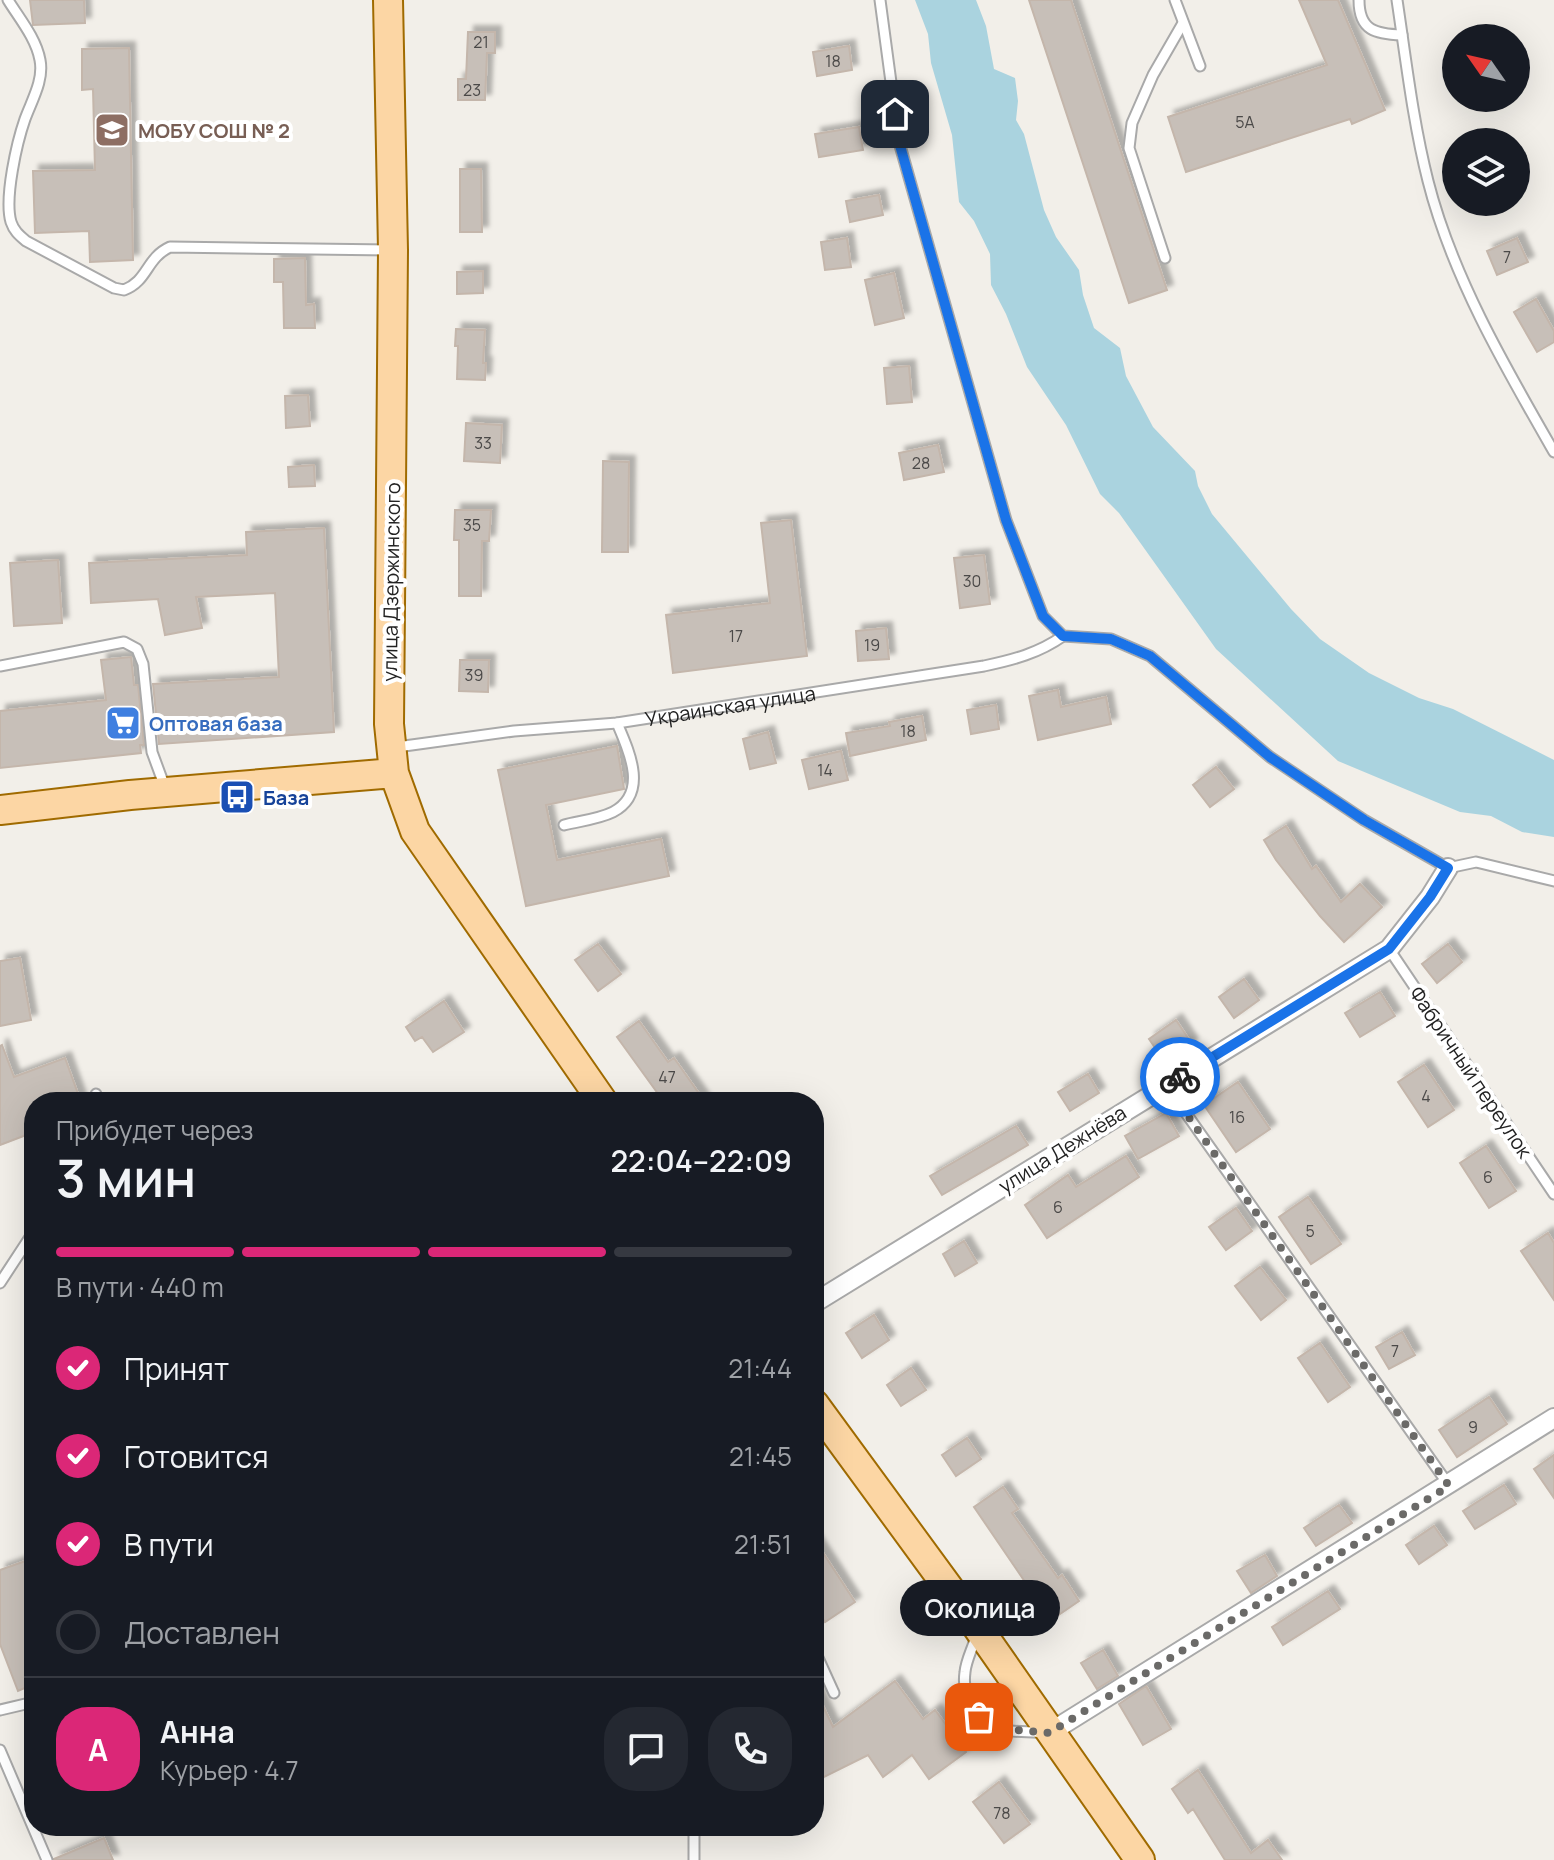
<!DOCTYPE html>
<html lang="ru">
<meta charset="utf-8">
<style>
body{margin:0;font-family:Manrope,sans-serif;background:#242831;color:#f1f3f6;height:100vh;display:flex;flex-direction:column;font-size:30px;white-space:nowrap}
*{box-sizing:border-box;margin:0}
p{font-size:26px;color:#9ea1a6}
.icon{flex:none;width:44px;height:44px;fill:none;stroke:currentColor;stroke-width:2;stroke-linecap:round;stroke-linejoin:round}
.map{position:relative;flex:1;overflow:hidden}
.sheet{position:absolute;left:24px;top:1092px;width:800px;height:744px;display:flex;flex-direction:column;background:#171b24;border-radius:32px;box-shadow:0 8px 32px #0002}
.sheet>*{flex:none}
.needle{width:52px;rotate:304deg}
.fabs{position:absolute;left:1442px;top:24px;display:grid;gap:16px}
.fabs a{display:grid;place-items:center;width:88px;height:88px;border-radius:50%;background:#171b24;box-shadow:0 8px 32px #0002;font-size:40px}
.pin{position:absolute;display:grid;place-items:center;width:68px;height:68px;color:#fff;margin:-34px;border-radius:16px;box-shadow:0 4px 12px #0006}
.courier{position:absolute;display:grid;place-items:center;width:80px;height:80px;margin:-40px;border:6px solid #1a73e8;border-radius:50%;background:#fff;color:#222;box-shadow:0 2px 10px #0007}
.bubble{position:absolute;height:56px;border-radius:28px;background:#171b24;box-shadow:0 8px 32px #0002;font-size:26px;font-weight:600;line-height:56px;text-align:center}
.summary em{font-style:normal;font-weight:600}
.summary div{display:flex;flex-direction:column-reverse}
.summary{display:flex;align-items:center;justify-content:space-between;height:136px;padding:0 32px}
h1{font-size:52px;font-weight:600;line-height:60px}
.bar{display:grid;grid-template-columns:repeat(4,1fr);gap:12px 8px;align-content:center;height:96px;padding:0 32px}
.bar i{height:10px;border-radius:6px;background:#363941}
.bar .selected{background:#db2777}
.bar p{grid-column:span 4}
.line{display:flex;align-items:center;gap:20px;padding:0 32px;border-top:2px solid #363941}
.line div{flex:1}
.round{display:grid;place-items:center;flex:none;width:84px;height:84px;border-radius:32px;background:#242831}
ol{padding:0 32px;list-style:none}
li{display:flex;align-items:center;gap:24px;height:88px}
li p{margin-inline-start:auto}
li .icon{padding:8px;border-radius:50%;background:#db2777;color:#fff;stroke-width:4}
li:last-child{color:#9ea1a6}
li i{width:44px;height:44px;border:4px solid #363941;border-radius:50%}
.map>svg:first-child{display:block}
</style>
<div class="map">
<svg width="1554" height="1860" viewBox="0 0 1554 1860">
<defs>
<filter id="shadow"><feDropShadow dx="6" dy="-6" stdDeviation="2" flood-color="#0004"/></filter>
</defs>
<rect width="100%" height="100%" fill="#f2efe9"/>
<path fill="#aad3df" d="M915,0H976L986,26L994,69L1015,78L1018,101L1016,120L1024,134L1044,210L1056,237L1079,270L1083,295L1094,328L1120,348L1126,376L1153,427L1195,471L1198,486L1212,514L1291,609L1320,639L1369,673L1419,698L1453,709L1554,760V837L1522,832L1491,816L1460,812L1338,761L1216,649L1119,513L1100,494L1066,425L1027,367L1006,314L991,285L990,254L974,221L959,202L952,135L931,63L928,34Z"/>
<path fill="#c7bfb8" stroke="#c4b6ab" stroke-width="2" filter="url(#shadow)" d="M30,0H84L85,23L33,25Z
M1029,0H1071L1167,290L1129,303Z
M1299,0H1338L1385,110L1352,124L1350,119L1186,172L1168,117L1327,65Z
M468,32H495V53H487L485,100H458V79H466Z
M849,46L852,70L817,76L813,52Z
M129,48L133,260L90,262L89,231L35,233L33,171L95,170L93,89L82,90V49Z
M859,127L863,150L819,157L815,134Z
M460,169H481L482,232H460Z
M879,195L883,215L850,222L846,201Z
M847,238L851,267L825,270L821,242Z
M1517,238L1528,262L1497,275L1487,251Z
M305,258L306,305L314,304L315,328H284L283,282H274V259Z
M483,271V293L457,294V272Z
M894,273L904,318L875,325L865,280Z
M1536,299L1554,331V342L1537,352L1514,312Z
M456,329L485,330L483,363H486L485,380L457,379L458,346H455Z
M909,366L912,402L887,404L884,368Z
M308,395L310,426L286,428L285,396Z
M466,423L502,425L500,463L464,461Z
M938,445L944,472L904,480L899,453Z
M603,461L629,462L628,552H602Z
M314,465L315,486L289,487L288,467Z
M455,510H491L489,541H482L481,596H459V540H454Z
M791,520L807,656L673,673L666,615L770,603L761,523Z
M324,528L334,732L159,744L153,684L279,677L275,593L196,597L202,628L165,635L158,599L91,603L89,563L247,555L246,532Z
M984,555L990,604L960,608L954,558Z
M58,560L62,623L14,626L10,563Z
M886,628L889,659L858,661L856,631Z
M131,657L134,685H138L144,745H140L141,753L0,768V711L106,700L101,660Z
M460,660H489L488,692L459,691Z
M1058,690L1061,707L1106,697L1111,724L1038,740L1029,696Z
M996,705L999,729L971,734L967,710Z
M922,716L926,740L850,756L846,733L890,726L889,722Z
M768,732L776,763L750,769L743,739Z
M617,746L624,789L546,805L557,860L661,839L669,876L526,906L498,770Z
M841,751L848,780L809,789L802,760Z
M1216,767L1234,789L1210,807L1193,785Z
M1286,826L1312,869L1316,866L1341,902L1360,884L1382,907L1344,942L1320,916L1276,860L1264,840Z
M598,944L621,974L598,991L575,960Z
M1448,944L1462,962L1437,983L1422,964Z
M20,958L31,1020L0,1026V961Z
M1244,979L1259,1000L1234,1018L1219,997Z
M1380,992L1395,1016L1360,1037L1345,1013Z
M444,1001L464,1032L433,1052L422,1037L415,1041L406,1027Z
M1176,1020L1192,1044L1165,1062L1149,1039Z
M639,1021L668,1062L674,1058L705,1102H664L617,1037Z
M2,1045L14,1077L65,1058L81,1102H34V1132L0,1145V1046Z
M1424,1065L1454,1110L1428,1127L1398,1082Z
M1088,1074L1099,1093L1070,1111L1058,1092Z
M1238,1082L1270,1129L1236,1152L1204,1105Z
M1166,1113L1179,1136L1138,1159L1125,1136Z
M1016,1126L1028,1145L942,1195L930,1176Z
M1486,1146L1516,1191L1489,1208L1460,1163Z
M1126,1156L1139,1177L1047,1238L1025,1205L1068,1175L1076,1187Z
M1308,1197L1341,1244L1311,1264L1279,1217Z
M1236,1208L1252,1231L1226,1250L1209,1227Z
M1548,1233L1554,1243V1300L1521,1251Z
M964,1241L977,1263L955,1276L943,1254Z
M1260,1267L1286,1300L1261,1320L1235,1286Z
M874,1315L889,1340L862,1358L846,1333Z
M1402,1332L1415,1355L1389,1369L1376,1347Z
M1320,1343L1350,1387L1328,1402L1298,1358Z
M911,1368L926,1390L901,1406L887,1385Z
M1489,1397L1507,1424L1457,1457L1439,1430Z
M967,1438L981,1459L956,1476L942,1455Z
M1554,1455V1498L1534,1469Z
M1504,1485L1516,1504L1475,1529L1463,1511Z
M1003,1487L1018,1509L1012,1513L1058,1578L1062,1575L1079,1601L1051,1620L974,1507Z
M1339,1505L1352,1523L1316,1546L1304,1528Z
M1434,1526L1447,1545L1419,1564L1406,1545Z
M814,1539L855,1602L825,1622L814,1606Z
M1265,1555L1277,1576L1251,1593L1237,1571Z
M34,1558V1599L26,1602L34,1622V1684L18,1691L0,1644V1570Z
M1328,1591L1340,1609L1283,1645L1272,1627Z
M1103,1650L1118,1676L1097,1689L1081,1663Z
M895,1681L923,1719L935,1710L966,1752L929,1779L912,1755L883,1777L868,1755L814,1782V1687L833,1727Z
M1146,1686L1171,1729L1143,1745L1119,1704Z
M1198,1770L1251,1853L1268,1840L1282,1860H1225L1193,1809L1188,1813L1172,1789Z
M999,1782L1030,1824L1004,1843L973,1802Z
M104,1838L113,1860H54V1859Z"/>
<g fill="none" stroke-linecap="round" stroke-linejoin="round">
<defs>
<g id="lane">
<path d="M8,0C19,18 36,38 40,60C44,80 32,100 25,119C17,142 4,198 11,222C14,231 19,235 26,241L114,288L124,290C148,281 146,258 170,247L390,250"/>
<path d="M880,0L899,142L1006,520L1043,616L1063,636L1111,639L1150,656L1270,757L1364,820L1448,868L1476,862L1554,881"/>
<path d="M1175,0L1200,66"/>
<path d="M1359,0C1359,31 1376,34 1402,35"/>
<path d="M1397,0C1406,60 1413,122 1428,181C1452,276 1505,367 1554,452"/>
<path d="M1165,258L1129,148L1132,123L1153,75L1183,23"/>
<path d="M0,666L124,642L137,649L143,664L152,752L166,790"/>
<path id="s1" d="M397,747L514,731L617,723L984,666C1013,660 1039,653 1063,636"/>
<path d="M564,825C580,821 599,819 613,812C649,793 629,751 617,723"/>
<path d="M1389,949L1554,1194"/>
<path d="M1166,1085L1448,1484"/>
<path d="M94,1102L96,1094"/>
<path d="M0,1283L34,1231"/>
<path d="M976,1636C973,1648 966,1660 965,1672C962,1694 972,1719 995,1728C1009,1733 1030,1731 1045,1733"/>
<path d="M814,1649L834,1693"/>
<path d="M0,1710L34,1702"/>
<path d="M0,1750L47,1860"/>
<path d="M694,1826V1860"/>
</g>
<path id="street" d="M814,1303L1389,949L1430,897L1448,868
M1049,1733L1554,1418"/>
<path id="primary" d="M388,0L393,250L389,724L394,773L415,831L603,1102
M0,810L130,795L394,773
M814,1404L978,1628L1140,1860"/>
</defs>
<use href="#lane" stroke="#a9a9a9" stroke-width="13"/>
<use href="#street" stroke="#a9a9a9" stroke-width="22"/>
<use href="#primary" stroke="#a06b00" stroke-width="32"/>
<use href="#lane" stroke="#fff" stroke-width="9"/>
<use href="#street" stroke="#fff" stroke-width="18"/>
<use href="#primary" stroke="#fcd6a4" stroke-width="28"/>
</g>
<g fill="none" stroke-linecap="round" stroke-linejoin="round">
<path stroke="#6b6a68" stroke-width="8" stroke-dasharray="0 14.4" d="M979,1717L996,1728L1049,1733L1449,1486L1166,1085L1180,1077"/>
<path stroke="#1a73e8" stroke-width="10" d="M895,114L899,142L1006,520L1043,616L1063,636L1111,639L1150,656L1270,757L1364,820L1448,868L1430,897L1389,949L1180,1077"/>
</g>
<defs>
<symbol id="school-square" viewBox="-11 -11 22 22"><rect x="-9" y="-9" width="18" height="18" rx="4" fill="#8d6e63" stroke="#fff"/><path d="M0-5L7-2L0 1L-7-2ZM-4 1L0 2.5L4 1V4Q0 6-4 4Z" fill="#fff"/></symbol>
<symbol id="supermarket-square" viewBox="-11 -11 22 22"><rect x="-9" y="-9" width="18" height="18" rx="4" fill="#3f7fe0" stroke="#fff"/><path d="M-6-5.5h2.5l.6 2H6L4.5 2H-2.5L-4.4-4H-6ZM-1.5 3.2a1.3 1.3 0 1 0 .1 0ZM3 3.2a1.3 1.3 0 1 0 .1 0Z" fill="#fff"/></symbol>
<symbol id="bus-square" viewBox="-11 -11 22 22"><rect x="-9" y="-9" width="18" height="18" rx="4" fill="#1a4fb4" stroke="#fff"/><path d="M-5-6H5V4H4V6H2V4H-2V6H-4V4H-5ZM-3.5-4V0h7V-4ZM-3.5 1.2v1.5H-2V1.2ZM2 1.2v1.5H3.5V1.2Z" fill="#fff"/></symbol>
</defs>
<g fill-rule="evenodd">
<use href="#school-square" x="92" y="110" width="40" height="40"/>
<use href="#supermarket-square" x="103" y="703" width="40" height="40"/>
<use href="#bus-square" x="217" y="777" width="40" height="40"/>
</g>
<g text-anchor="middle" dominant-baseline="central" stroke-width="8" stroke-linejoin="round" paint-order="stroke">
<g font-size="16" fill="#4b4948">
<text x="481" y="42">21</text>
<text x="833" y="61">18</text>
<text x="472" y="90">23</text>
<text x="1245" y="122">5А</text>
<text x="1507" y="257">7</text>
<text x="483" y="443">33</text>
<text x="921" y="463">28</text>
<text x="472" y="525">35</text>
<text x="972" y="581">30</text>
<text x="736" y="636">17</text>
<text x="872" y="645">19</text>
<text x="474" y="675">39</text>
<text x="908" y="731">18</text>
<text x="825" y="770">14</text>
<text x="667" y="1077">47</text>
<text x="1426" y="1096">4</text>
<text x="1237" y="1117">16</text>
<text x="1488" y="1177">6</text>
<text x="1058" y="1207">6</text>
<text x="1310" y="1231">5</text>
<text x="1395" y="1351">7</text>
<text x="1473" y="1427">9</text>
<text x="1002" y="1813">78</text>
</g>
<g font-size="20" font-weight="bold" fill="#785e54" stroke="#fff" text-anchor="start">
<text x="138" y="130">МОБУ СОШ № 2</text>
</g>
<g font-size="20" fill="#222" stroke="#fff">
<text transform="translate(391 582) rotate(-89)">улица Дзержинского</text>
<text stroke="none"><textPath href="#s1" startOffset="336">Украинская улица</textPath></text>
<text transform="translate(1471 1072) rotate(56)">Фабричный переулок</text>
<text transform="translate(1062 1149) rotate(-32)">улица Дежнёва</text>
</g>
<g font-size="20" font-weight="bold" fill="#366cbe" stroke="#fff" text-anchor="start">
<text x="149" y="723">Оптовая база</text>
</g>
<g font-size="20" font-weight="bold" fill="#164399" stroke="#fff" text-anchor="start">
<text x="263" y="797">База</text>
</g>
</g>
</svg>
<div class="fabs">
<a><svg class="needle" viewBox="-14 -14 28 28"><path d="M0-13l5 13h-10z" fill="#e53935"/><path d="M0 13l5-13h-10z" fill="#9ea1a6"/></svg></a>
<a><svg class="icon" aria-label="layers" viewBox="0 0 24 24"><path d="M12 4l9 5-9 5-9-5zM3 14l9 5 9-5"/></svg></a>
</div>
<div class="pin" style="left:979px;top:1717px;background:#ea580c"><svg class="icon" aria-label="bag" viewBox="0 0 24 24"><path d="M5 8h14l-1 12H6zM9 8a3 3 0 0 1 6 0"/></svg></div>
<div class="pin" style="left:895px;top:114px;background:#1f2937"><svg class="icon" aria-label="home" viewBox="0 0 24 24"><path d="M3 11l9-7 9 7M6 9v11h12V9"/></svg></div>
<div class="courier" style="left:1180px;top:1077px"><svg class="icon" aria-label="bike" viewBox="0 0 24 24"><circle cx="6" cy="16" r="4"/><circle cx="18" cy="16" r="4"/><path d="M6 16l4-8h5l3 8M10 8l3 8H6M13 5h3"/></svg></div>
<div class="bubble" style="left:900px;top:1580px;width:160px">Околица</div>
<section class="sheet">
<div class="summary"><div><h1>3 мин</h1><p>Прибудет через</p></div><em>22:04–22:09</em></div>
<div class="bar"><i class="selected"></i><i class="selected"></i><i class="selected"></i><i></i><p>В пути · 440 m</p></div>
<ol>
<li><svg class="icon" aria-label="check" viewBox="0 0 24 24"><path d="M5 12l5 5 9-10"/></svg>Принят<p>21:44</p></li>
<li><svg class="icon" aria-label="check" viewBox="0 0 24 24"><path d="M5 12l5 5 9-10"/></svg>Готовится<p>21:45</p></li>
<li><svg class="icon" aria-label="check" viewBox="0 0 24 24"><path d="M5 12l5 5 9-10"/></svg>В пути<p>21:51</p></li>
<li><i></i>Доставлен</li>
</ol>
<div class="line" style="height:144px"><b class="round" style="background:#db2777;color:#fff">А</b><div><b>Анна</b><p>Курьер · 4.7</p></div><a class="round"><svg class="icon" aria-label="chat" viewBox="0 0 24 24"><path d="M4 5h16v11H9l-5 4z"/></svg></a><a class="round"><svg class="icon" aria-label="phone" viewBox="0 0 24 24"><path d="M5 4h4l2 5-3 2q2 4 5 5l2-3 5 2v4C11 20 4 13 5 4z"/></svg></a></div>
</section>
</div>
